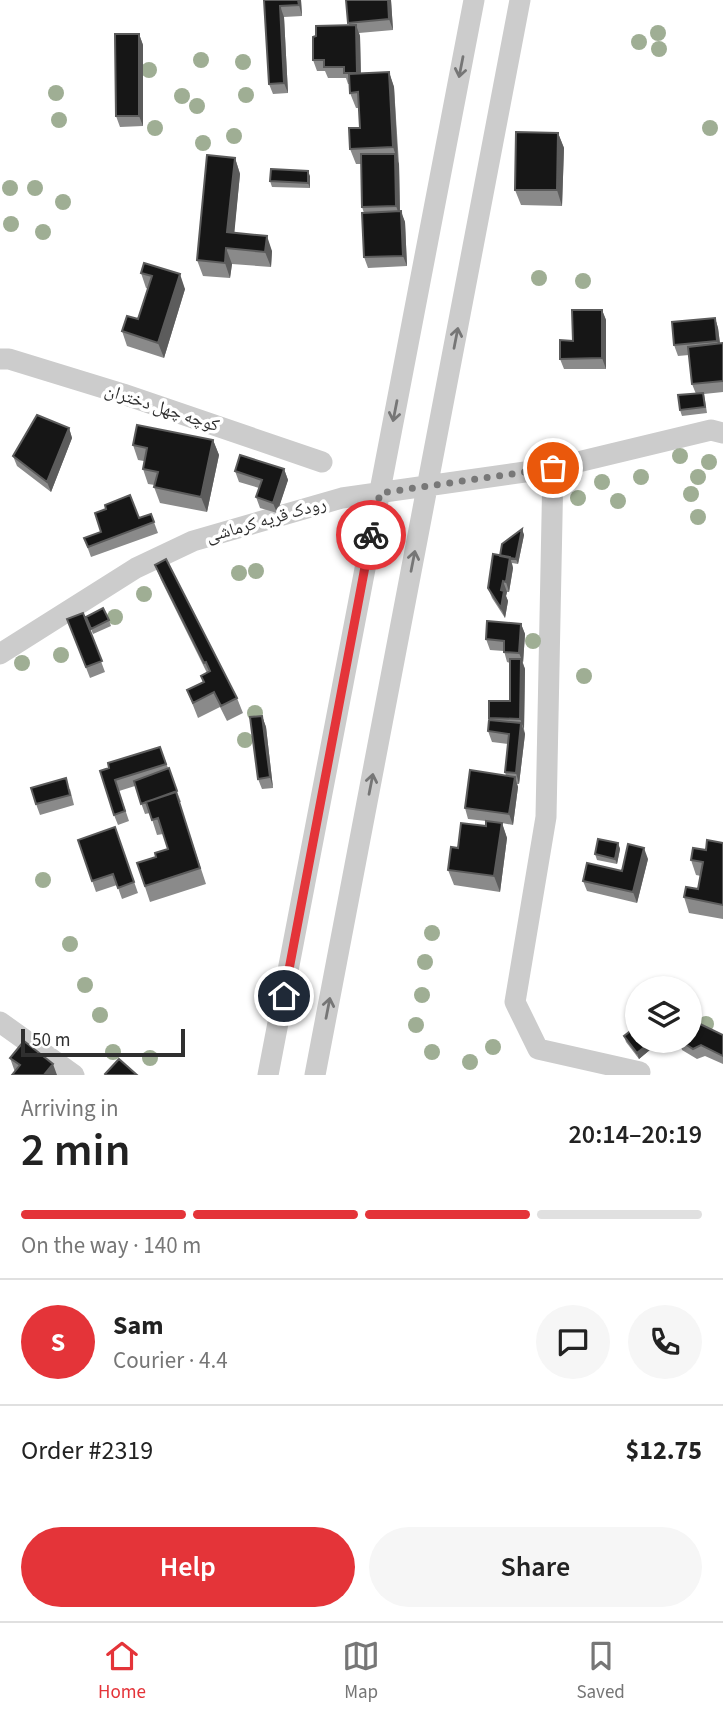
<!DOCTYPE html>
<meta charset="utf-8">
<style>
body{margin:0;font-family:"Source Sans 3","Noto Naskh Arabic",sans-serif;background:#f6f6f6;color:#222;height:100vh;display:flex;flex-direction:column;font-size:26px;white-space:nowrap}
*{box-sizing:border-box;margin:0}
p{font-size:23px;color:#767676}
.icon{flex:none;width:38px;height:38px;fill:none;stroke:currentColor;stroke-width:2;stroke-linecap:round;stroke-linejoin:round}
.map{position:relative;height:1075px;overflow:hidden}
.sheet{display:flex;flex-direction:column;background:#fff;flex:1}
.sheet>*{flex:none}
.tools{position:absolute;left:625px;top:976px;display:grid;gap:14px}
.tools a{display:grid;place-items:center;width:77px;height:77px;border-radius:50%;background:#fff;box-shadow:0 2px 5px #0004;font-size:35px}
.scale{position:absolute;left:21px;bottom:18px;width:164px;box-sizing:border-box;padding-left:7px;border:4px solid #2f2f2f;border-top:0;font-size:19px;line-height:24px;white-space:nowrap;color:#2f2f2f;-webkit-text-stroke:5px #fff;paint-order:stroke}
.pin{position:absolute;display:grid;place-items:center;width:60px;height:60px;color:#fff;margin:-30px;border:4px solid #fff;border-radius:50%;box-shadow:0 2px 7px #0007}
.courier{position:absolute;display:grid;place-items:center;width:70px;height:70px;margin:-35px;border:5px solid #e43439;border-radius:50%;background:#fff;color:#222;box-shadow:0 2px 9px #0007}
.headline em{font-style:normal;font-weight:600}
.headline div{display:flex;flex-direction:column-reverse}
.headline{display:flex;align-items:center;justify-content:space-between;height:119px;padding:0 21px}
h1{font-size:46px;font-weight:600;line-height:52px}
.bar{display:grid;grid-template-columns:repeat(4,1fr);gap:10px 7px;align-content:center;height:84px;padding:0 21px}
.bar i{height:9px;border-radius:5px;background:#e0e0e0}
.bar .selected{background:#e43439}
.bar p{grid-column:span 4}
.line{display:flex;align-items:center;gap:18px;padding:0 21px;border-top:2px solid #e0e0e0}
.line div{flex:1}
.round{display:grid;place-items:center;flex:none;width:74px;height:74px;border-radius:37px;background:#f6f6f6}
.action{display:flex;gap:14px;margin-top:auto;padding:14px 21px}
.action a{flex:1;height:80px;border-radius:42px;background:#e43439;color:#fff;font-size:28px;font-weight:600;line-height:80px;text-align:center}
.action a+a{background:#f6f6f6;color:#222}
.menu{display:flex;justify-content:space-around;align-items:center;height:98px;border-top:2px solid #e0e0e0;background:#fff;font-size:19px;color:#767676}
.menu a{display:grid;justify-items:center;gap:4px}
.menu .selected{color:#e43439}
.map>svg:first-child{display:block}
</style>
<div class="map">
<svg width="723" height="1075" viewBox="0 0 723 1075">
<rect width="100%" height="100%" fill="#fff"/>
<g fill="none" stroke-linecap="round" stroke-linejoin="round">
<path stroke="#ccc" stroke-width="21" d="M0,359H9L123,394L322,462
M553,468L546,817L515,1002L538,1049L640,1072
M0,654L136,568L193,541L342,498L553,468L711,430L723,433
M0,1022L74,1075
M268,1075L474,0
M315,1075L520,0"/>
</g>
<g fill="#9fae94">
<circle cx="658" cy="33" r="8"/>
<circle cx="639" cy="42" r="8"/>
<circle cx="659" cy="49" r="8"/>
<circle cx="201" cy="60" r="8"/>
<circle cx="243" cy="62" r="8"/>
<circle cx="149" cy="70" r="8"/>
<circle cx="56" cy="93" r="8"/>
<circle cx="246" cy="95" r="8"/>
<circle cx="182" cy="96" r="8"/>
<circle cx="197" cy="106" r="8"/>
<circle cx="59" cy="120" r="8"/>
<circle cx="155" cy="128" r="8"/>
<circle cx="710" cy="128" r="8"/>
<circle cx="234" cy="136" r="8"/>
<circle cx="203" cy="143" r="8"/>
<circle cx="10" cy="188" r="8"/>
<circle cx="35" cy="188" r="8"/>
<circle cx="63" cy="202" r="8"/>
<circle cx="11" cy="224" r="8"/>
<circle cx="43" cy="232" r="8"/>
<circle cx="539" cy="278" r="8"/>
<circle cx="583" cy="281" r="8"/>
<circle cx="680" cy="456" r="8"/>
<circle cx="709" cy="462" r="8"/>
<circle cx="641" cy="477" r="8"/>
<circle cx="698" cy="477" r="8"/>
<circle cx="602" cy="482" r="8"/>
<circle cx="691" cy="494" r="8"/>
<circle cx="578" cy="498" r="8"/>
<circle cx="618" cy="501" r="8"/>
<circle cx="698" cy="517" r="8"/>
<circle cx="256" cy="571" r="8"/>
<circle cx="239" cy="573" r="8"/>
<circle cx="144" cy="594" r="8"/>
<circle cx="115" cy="617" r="8"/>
<circle cx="533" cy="641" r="8"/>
<circle cx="61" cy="655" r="8"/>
<circle cx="22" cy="663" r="8"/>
<circle cx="584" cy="676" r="8"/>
<circle cx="255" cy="713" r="8"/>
<circle cx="245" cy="740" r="8"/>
<circle cx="43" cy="880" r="8"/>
<circle cx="432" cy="933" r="8"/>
<circle cx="70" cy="944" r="8"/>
<circle cx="425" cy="962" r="8"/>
<circle cx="85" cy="985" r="8"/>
<circle cx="422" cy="995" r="8"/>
<circle cx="100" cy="1015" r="8"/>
<circle cx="706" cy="1024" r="8"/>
<circle cx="416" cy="1025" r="8"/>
<circle cx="493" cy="1047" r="8"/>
<circle cx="113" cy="1052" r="8"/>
<circle cx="432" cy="1052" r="8"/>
<circle cx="150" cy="1058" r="8"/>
<circle cx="470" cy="1062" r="8"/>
</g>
<path fill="#8a8a8a" d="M264,0H301L302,16L284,17L288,93L273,94L269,84Z
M346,0H391L393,30L359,33L360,36L361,73L389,72L394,87L399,164L400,211L405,222L407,266L368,268L364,257V213L362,207L361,164H356L350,149L360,128L359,108H356L350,93V84H348L346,78H328L325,71H317L313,60L316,36L349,25Z
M139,34L143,45V126L120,127L116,116Z
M558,133L564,148L562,206L521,205L515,190Z
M235,158L240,174L234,232L272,251L271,267L232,264L230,278L203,276L197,260Z
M310,176V188L272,187L270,181Z
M144,263L185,289L164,358L127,346L122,331L138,319L148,289L146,288L141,273Z
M602,310L606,320V369H564L560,359L573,341Z
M715,318L718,328L720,343H723V392L704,394L707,413L682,416L680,410L696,394L692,384L689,355L678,356L674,345Z
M69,428L72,438L51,492L17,466L13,456Z
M213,440L219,455L207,512L160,503L154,487L155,485L148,484L143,469L144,461L138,460L133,445Z
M284,469L288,480L277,513L260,508L256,497L259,488L239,482L235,471Z
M151,514L158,533L91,557L84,538Z
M522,529L524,535L518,564L512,563L513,568L509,592H507L506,596L508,601L505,618L492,598L488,588L500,556Z
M155,565L237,698L243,713L227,721L220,707L198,718L187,690L203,682L201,676L207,673L161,580Z
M83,613L105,672L90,678L67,619Z
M86,617L109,620L111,626L93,634Z
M521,624L525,634L523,663L525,669L524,729L525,734L519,784H517L518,787L513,825L502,823L507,838L500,892L454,885L448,870L458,848L486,826V821L468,819L465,808L506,776L505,772L508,744L492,742L488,731L489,718L510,701V663L507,662L504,651L490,650L486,639Z
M262,716L266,727L273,788L262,789L258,779Z
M160,747L181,802H179L206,884L150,902L137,863L156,857L168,849L163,834L157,835L150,813L145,814L135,786L119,791L129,821L118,825L114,815L109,768Z
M70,789L74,805L40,815L36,804Z
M115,827L138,893L122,899L117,885L96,892L78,840Z
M618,843L620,849L617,864L597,860L595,854Z
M723,843V919L689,913L684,897L698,889L701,876L696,875L691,860L706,850Z
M648,859L637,903L587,891L583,881L622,871Z
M723,1035V1064L705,1056L697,1059L682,1050L679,1041H690Z
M624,1036L657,1044L639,1059L626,1042Z
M10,1058L57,1075L15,1072Z"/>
<path fill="#5c5c5c" d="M298,0H301L302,16L299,5Z
M388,0H391L393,30L389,19Z
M280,6L284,17L288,93L284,83Z
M356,25L360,36L361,84L357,73Z
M139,34L143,45V126L139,116Z
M389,72L394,87L398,162L393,147Z
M558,133L564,148L562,206L557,190Z
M395,154L399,164L400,217L396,206Z
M235,158L240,174L233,247L227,232Z
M308,171L310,176V188L308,183Z
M401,211L405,222L407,266L403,256Z
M267,236L272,251L271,267L265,252Z
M226,248L232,264L230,278L225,263Z
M180,274L185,289L164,358L158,343Z
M602,310L606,320V369L602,358Z
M715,318L718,328L721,352L717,341Z
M69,428L72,438L51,492L47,482Z
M213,440L219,455L207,512L201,497Z
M284,469L288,480L277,513L273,503Z
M522,529L524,535L518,564L516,559Z
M510,557L513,568L509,592L506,582Z
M503,581L507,592L506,596L508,601L505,618L501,608V590Z
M521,624L525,634L523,663L519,653Z
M521,659L525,669L524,729L520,719Z
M262,716L266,727L273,788L270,777Z
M521,723L525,734L519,784L516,773Z
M515,777L518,787L513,825L509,814Z
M502,823L507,838L500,892L494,876Z
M618,843L620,849L617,864L615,859Z
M644,848L648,859L637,903L633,892Z
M652,1041H656L657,1044L639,1059L637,1053Z
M53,1064L57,1075H44Z"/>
<path fill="#161616" stroke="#5c5c5c" stroke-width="2" d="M264,0H298L299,5L280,6L284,83L269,84Z
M346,0H388L389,19L348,23Z
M356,25L357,73H344V67H324V60H313V37L316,36V26Z
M115,34H139V116H116Z
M389,72L393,147L350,149L349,128H360L358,92L350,93L349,74Z
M516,132L558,133L557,190H515Z
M361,154H395L396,206L362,207Z
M207,155L235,158L227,232L267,236L265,252L226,248L225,263L197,260Z
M271,169L308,171V183L270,181Z
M401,211L403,256L364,257L362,213Z
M144,263L180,274L158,343L122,331L127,316L138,319L152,276L141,273Z
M572,310H602V358L560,359V340L573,341Z
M715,318L717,341L674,345L672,322Z
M723,343V381L692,384L688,347Z
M703,393L705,407L680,410L678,395Z
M37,415L69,428L47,482L13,456Z
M137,425L213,440L201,497L154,487L158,472L143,469L147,448L133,445Z
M240,455L284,469L273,503L256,497L262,480L235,471Z
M130,495L139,518L151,514L154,522L88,547L84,538L101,532L95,513L106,509L105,505Z
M522,529L516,559L500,556L502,544Z
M493,554L510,557L506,582L503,581L501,590L504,591L501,608L488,588Z
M166,559L237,698L221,706L214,692L193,703L187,690L204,682L201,676L210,671L206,662L204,663L155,565Z
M103,608L109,620L91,629L86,617Z
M83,613L102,661L86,667L67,619Z
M487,621L521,624L519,653L504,652V641L486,639Z
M510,659H521L520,719L489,718V701H510Z
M262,716L270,777L258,779L250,717Z
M489,720L521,723L516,773L505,772L509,734L488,731Z
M160,747L166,764L115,780L125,811L114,815L100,771L109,768L108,763Z
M169,768L177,791L141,804L134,781Z
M470,770L515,777L509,814L465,808Z
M66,778L70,795L36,804L31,788Z
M176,792L200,868L145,886L137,863L156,857L155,853L168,849L158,818L152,820L146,802Z
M486,821L502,823L494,876L448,870L451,847L458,848L461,823L486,826Z
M115,827L134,882L118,888L113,874L92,881L78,840Z
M598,839L618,843L615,859L595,854Z
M707,840L723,843V905L684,897L686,887L698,889L703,862L691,860L693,848L706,850Z
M628,844L644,848L633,892L583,881L587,863L622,871Z
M700,1024L723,1035V1056L701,1045L693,1049L681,1041H690V1031Z
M637,1026V1041H652L637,1053L624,1036Z
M24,1041L53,1064L44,1075H12L20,1065L10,1058Z
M119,1059L137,1075H106L105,1074Z"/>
<defs><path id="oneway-shaft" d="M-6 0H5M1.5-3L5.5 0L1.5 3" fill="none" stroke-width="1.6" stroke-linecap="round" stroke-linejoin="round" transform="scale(1.75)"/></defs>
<g stroke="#767676">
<use href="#oneway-shaft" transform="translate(461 67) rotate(101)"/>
<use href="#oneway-shaft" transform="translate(456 338) rotate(-79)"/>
<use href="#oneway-shaft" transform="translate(395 411) rotate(101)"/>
<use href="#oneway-shaft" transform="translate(413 561) rotate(-79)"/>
<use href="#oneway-shaft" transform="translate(371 784) rotate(-79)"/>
<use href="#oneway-shaft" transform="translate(328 1008) rotate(-79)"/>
</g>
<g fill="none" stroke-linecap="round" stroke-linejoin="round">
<path stroke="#787878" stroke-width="7" stroke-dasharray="0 12.6" d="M371,535L380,493L553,468"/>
<path stroke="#e43439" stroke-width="9" d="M284,996L371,535"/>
</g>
<g text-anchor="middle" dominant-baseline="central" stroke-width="7" stroke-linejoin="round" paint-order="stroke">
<g font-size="18" fill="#2f2f2f" stroke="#fff">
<text transform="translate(162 408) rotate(18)">کوچه چهل دختران</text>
<text transform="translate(266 520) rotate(-16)">رودک قریه کرماشی</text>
</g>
</g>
</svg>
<div class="tools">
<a><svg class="icon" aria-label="layers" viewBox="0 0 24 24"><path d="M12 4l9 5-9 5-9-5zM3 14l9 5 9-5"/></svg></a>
</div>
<div class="scale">50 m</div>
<div class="pin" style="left:553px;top:468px;background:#ea580c"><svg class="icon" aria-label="bag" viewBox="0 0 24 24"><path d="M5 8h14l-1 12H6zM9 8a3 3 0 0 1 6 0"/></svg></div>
<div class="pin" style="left:284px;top:996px;background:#1f2937"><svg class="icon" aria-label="home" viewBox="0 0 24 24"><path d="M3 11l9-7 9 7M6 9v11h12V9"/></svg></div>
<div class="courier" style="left:371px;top:535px"><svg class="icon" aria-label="bike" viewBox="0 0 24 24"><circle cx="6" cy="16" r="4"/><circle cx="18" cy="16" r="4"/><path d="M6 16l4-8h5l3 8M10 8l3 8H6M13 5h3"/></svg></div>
</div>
<section class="sheet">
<div class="headline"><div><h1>2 min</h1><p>Arriving in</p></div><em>20:14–20:19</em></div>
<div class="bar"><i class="selected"></i><i class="selected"></i><i class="selected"></i><i></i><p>On the way · 140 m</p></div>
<div class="line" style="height:126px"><b class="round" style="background:#e43439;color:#fff">S</b><div><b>Sam</b><p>Courier · 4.4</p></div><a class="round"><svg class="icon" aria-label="chat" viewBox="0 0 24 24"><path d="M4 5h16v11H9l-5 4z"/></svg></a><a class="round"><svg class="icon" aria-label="phone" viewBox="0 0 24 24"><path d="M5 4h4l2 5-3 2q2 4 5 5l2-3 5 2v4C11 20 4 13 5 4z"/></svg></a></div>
<div class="line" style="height:91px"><div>Order #2319</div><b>$12.75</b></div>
<div class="action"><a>Help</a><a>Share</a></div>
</section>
<nav class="menu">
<a class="selected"><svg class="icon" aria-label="home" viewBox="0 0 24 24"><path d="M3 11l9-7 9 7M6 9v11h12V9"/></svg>Home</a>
<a><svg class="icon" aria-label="map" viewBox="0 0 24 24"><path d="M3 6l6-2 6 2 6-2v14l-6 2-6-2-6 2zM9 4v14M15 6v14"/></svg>Map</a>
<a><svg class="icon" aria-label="saved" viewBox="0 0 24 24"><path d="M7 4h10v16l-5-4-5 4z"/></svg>Saved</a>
</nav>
